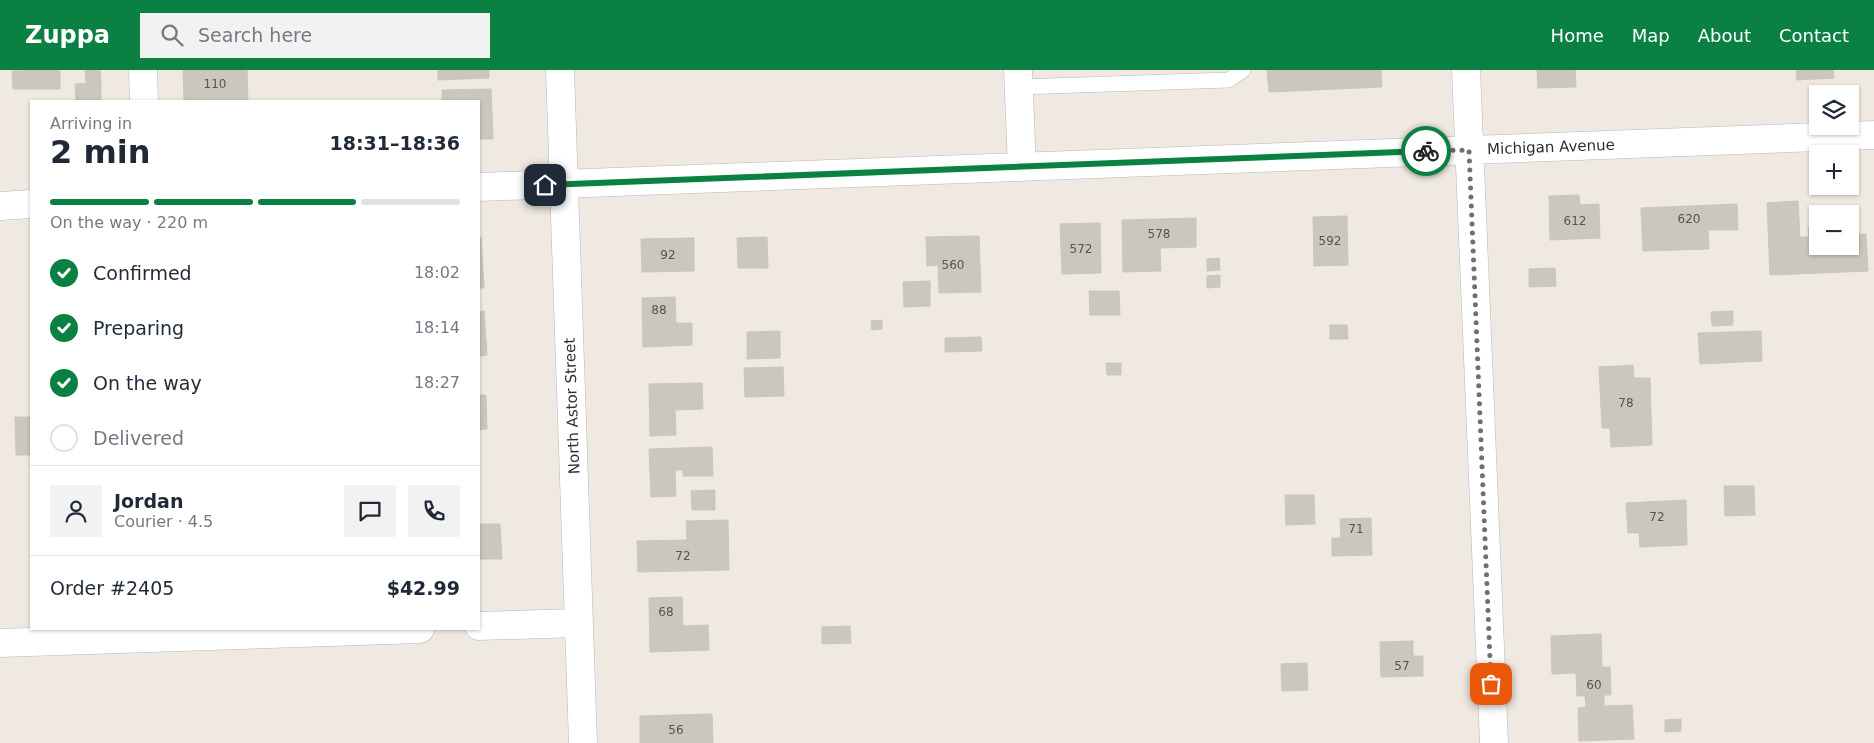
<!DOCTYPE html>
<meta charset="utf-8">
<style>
body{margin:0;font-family:"DejaVu Sans",sans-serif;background:#f2f2f3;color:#1f2937;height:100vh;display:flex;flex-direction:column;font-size:19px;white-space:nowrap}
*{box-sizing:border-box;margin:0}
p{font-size:16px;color:#747a83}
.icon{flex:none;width:28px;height:28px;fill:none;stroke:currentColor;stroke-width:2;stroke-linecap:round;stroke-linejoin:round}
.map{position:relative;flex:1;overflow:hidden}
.side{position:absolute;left:30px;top:30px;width:450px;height:530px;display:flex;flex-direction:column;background:#fff;border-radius:0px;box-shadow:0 1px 4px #0004}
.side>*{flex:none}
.tools{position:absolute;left:1809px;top:15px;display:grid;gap:10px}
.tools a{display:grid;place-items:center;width:50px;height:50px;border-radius:0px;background:#fff;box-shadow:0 1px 4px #0004;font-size:25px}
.pin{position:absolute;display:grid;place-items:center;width:42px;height:42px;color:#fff;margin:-21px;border-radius:10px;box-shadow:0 2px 8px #0006}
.courier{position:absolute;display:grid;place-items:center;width:50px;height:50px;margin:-25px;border:4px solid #0b8043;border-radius:50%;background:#fff;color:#222;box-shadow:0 1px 6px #0007}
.summary em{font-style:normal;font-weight:600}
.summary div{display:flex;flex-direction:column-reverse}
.summary{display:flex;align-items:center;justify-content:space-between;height:85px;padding:0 20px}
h1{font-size:32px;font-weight:600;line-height:38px}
.bar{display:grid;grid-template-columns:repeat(4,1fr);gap:8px 5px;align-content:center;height:60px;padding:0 20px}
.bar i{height:6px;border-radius:4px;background:#e0e1e3}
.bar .current{background:#0b8043}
.bar p{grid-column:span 4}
.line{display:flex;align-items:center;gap:12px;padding:0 20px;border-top:1px solid #e0e1e3}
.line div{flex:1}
.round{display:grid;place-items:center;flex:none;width:52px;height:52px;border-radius:0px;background:#f2f2f3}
ol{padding:0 20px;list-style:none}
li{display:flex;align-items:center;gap:15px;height:55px}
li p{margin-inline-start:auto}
li .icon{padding:5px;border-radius:50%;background:#0b8043;color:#fff;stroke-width:4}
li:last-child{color:#747a83}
li i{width:28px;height:28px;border:2px solid #e0e1e3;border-radius:50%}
header{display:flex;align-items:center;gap:30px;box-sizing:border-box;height:70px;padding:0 25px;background:#0b8043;color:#fff}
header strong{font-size:24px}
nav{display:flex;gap:28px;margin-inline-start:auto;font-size:18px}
.search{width:350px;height:45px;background:#f2f2f3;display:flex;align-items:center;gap:12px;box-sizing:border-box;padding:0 18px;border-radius:0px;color:#747a83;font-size:19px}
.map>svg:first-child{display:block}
</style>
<header>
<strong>Zuppa</strong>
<div class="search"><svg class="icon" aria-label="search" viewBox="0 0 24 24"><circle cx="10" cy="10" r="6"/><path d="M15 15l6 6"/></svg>Search here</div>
<nav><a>Home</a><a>Map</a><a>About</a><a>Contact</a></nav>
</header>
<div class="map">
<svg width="1874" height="673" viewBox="0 0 1874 673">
<rect width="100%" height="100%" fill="#efe9e1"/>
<path fill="#cbc7bf" stroke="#cbc5ba" d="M60,0V19H13L12,1Z
M85,0H100L101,13H86Z
M183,0H247L248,31L184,30Z
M438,0H489V8L438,10Z
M1267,0H1381L1382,17L1269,22Z
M1537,0H1575L1576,17L1538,18Z
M1796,0H1833L1834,8L1797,10Z
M101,13V31H76L75,14Z
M491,19L493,69H479V31H442V20Z
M1579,125L1580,135L1599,134L1600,168L1550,170L1549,126Z
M1798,131L1800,167H1809L1808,157H1818V176H1850V165L1866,164L1868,201L1770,205L1767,133Z
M1737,134L1738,160H1708L1709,179L1643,181L1641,138Z
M1347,146L1348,195L1314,196L1313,147Z
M1196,148V177L1160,178L1161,201L1123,202L1122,150Z
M1100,153L1101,203L1062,204L1060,154Z
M979,166L981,222L939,223L938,195L927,196L926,167Z
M479,167H481L484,218H479Z
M767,167L768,198H738L737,168Z
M694,168V201L642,202L641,169Z
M1219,188L1220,200L1207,201V189Z
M1555,198L1556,216L1529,217V199Z
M1220,205V217L1207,218V206Z
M930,211V236L904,237L903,212Z
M1089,221H1119L1120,245H1090Z
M675,227L676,253H692V275L643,277L642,228Z
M484,241L487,285L479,286V242Z
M1733,241V255L1712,256L1711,242Z
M882,250V259L872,260L871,251Z
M1330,255H1347L1348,269H1330Z
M780,261V288L747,289V262Z
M1761,261L1762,291L1700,294L1698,263Z
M981,267L982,281L945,282V268Z
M1106,293H1121V305H1107Z
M1633,295L1634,308H1650L1652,375L1611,377L1610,358H1602L1599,297Z
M783,297L784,326L745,327L744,298Z
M702,313L703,339L675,340L676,365L650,366L649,314Z
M479,325H486L487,359L479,360Z
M15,347H31V385H16Z
M712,377L713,406H683V400H675L676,426L651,427L649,379Z
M1724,416H1754L1755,445L1725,446Z
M715,420V440H692L691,421Z
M1285,425H1314L1315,454L1286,455Z
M1686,430L1687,475L1640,477L1639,463H1628L1626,433Z
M1371,448L1372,485L1332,486V468H1341L1340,449Z
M728,450L729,500L638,502L637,471L687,470L686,451Z
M479,454H500L502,489H479Z
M682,527L683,556L708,555L709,580L650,582L649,528Z
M850,556L851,573L822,574V557Z
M1601,564L1602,597H1610L1611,625H1604V636L1632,635L1634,669L1579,671L1578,638L1586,637L1585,626H1577L1576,603L1552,604L1551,566Z
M1413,571V586H1423V606L1381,607L1380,572Z
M1307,593L1308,620L1282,621L1281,594Z
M712,644L713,673H640V646Z
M1681,649V661L1665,662V650Z"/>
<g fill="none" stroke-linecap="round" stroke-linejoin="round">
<defs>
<path id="service" d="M1018,17L1229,10L1243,0"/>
<path id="minor" d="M143,0L144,31
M560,0L583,673
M1018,0L1022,97
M1466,0L1494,673
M479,117L1874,65
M0,136L31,134
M479,556L579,553
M0,573L420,559"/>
</defs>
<use href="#service" stroke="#b4b7c1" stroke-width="16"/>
<use href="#minor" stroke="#b4b7c1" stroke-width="29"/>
<use href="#service" stroke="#fff" stroke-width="15"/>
<use href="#minor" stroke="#fff" stroke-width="28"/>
</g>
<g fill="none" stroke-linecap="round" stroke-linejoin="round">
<path stroke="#726f6d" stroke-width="5" stroke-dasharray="0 9" d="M1426,81L1469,80L1491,614"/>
<path stroke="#0b8043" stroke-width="6" d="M545,115L1426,81"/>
</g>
<g text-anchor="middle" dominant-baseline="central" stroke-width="4.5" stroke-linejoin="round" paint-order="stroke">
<g font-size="12" fill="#555452">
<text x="215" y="14">110</text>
<text x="1689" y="149">620</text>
<text x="1575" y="151">612</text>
<text x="1159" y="164">578</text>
<text x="1330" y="171">592</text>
<text x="1081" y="179">572</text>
<text x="668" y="185">92</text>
<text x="953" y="195">560</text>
<text x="659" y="240">88</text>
<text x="1626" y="333">78</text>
<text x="1657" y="447">72</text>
<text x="1356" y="459">71</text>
<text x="683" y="486">72</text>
<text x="666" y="542">68</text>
<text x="1402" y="596">57</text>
<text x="1594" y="615">60</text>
<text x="676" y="660">56</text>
</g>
<g font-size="15" fill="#2e2e2e" stroke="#fff">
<text transform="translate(1551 77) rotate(-2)">Michigan Avenue</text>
<text transform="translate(572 336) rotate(-92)">North Astor Street</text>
</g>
</g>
</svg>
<div class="tools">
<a><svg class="icon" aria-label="layers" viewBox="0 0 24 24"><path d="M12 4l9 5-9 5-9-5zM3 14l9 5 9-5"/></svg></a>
<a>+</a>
<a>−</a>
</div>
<div class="pin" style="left:1491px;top:614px;background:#ea580c"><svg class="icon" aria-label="bag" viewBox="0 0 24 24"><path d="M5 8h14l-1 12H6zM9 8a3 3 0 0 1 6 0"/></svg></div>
<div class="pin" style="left:545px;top:115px;background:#1f2937"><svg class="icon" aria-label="home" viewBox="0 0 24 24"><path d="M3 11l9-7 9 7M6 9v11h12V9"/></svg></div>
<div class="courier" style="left:1426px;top:81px"><svg class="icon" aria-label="bike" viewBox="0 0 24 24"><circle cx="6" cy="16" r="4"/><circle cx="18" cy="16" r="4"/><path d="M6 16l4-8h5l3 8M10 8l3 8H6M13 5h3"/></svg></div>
<section class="side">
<div class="summary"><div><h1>2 min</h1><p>Arriving in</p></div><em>18:31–18:36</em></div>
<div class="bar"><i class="current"></i><i class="current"></i><i class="current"></i><i></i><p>On the way · 220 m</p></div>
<ol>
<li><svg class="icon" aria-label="check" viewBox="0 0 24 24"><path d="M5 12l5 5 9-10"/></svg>Confirmed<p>18:02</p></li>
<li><svg class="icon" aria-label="check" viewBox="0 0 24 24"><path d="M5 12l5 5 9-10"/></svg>Preparing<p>18:14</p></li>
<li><svg class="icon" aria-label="check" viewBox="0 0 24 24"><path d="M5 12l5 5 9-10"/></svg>On the way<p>18:27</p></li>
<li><i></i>Delivered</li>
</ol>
<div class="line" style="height:90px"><a class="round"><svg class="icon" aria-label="person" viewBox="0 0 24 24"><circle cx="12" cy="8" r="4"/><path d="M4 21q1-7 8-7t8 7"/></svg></a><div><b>Jordan</b><p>Courier · 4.5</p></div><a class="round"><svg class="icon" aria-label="chat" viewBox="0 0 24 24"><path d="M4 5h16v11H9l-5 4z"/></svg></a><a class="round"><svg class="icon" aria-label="phone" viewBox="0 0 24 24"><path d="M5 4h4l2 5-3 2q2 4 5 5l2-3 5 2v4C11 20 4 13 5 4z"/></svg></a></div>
<div class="line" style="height:65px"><div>Order #2405</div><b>$42.99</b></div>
</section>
</div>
